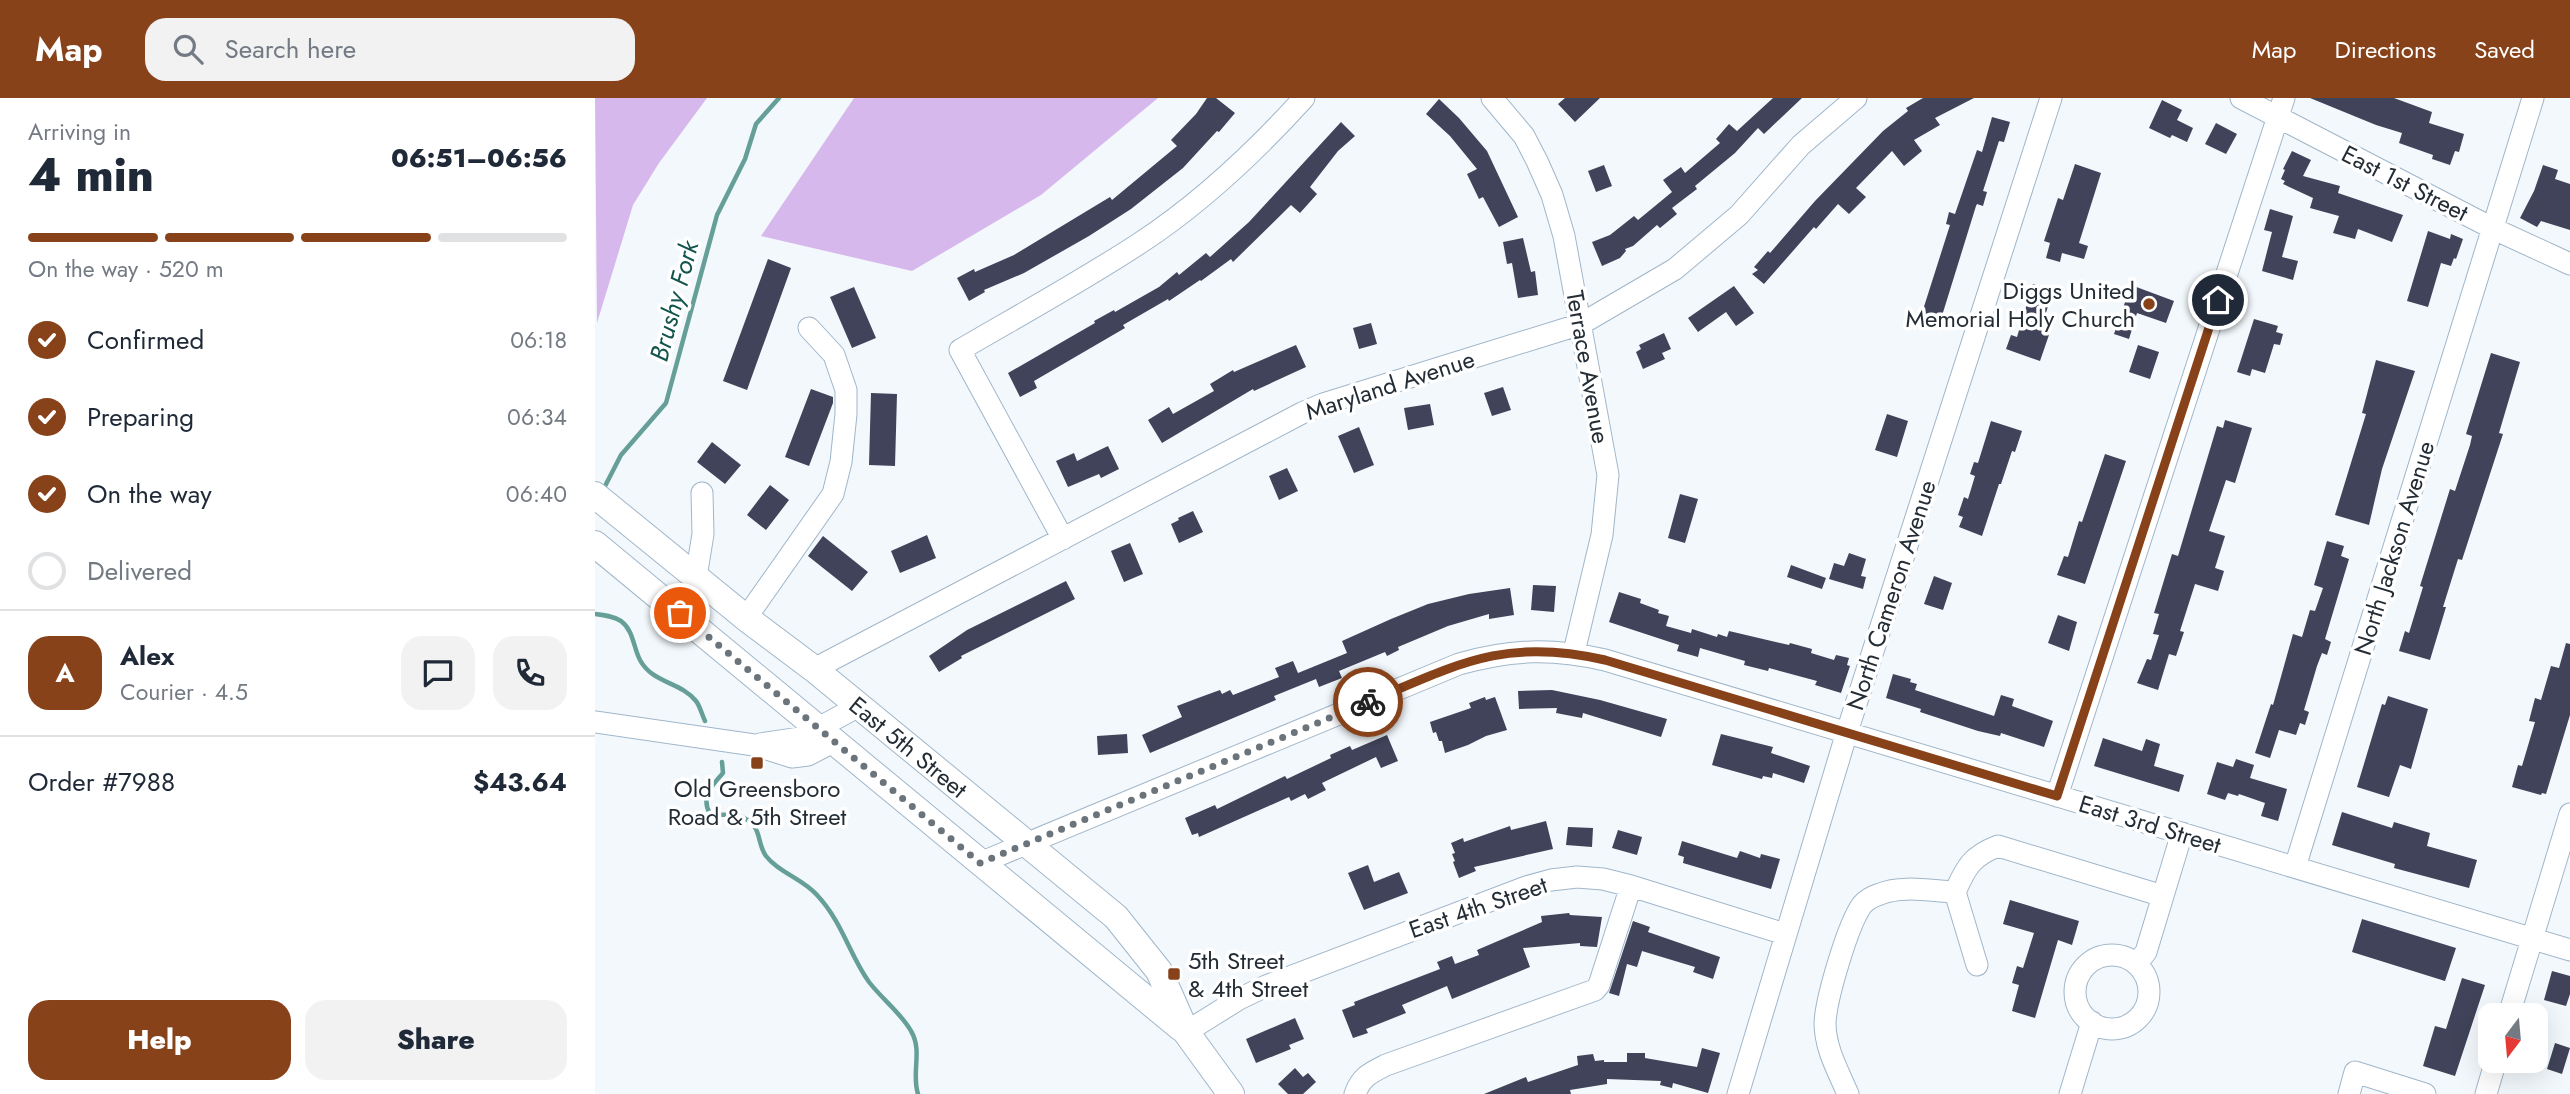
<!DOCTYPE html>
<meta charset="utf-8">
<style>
body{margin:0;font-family:Jost,sans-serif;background:#f2f2f3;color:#1f2937;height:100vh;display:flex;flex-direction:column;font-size:26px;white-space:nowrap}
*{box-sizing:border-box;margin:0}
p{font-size:23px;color:#747a83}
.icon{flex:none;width:38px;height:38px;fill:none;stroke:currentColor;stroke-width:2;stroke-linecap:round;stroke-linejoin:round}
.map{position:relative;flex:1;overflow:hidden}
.drawer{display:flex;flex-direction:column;background:#fff;width:595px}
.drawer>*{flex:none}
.needle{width:46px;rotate:196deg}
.tools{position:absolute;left:1883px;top:905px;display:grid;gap:14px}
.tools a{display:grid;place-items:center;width:70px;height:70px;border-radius:14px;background:#fff;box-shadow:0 7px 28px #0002;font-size:35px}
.pin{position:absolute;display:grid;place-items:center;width:60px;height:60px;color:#fff;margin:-30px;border:4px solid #fff;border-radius:50%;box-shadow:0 2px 7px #0007}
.courier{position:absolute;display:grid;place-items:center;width:70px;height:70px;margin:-35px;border:5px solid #88421a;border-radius:50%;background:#fff;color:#222;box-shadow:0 2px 9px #0007}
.headline em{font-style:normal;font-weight:800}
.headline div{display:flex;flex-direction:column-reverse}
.headline{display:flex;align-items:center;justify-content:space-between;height:119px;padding:0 28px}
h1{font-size:46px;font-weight:800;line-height:52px}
.bar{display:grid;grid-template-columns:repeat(4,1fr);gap:10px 7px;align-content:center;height:84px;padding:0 28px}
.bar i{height:9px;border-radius:5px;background:#e0e1e3}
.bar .on{background:#88421a}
.bar p{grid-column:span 4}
.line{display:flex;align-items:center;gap:18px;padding:0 28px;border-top:2px solid #e0e1e3}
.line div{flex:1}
.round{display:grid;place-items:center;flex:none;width:74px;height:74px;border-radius:21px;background:#f2f2f3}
ol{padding:0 28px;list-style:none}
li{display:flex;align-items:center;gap:21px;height:77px}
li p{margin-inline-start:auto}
li .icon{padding:7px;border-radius:50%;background:#88421a;color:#fff;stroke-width:4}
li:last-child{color:#747a83}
li i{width:38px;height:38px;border:4px solid #e0e1e3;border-radius:50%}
.primary-button{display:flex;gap:14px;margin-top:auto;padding:14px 28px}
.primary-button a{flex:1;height:80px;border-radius:21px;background:#88421a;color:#fff;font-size:28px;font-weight:800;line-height:80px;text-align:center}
.primary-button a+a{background:#f2f2f3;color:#1f2937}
header{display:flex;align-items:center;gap:42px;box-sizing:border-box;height:98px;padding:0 35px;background:#88421a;color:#fff}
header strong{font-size:33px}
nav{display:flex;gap:38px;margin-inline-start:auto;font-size:24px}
.search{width:490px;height:63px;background:#f2f2f3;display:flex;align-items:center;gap:18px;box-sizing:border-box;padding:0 24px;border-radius:21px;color:#747a83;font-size:26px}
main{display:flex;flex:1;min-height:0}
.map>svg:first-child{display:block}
</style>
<header>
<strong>Map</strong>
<div class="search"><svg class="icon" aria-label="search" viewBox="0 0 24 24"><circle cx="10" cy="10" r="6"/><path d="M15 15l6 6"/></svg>Search here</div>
<nav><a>Map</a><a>Directions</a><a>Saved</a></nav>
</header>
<main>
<section class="drawer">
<div class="headline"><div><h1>4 min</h1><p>Arriving in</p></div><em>06:51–06:56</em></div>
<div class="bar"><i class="on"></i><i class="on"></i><i class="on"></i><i></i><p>On the way · 520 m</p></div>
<ol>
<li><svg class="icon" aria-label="check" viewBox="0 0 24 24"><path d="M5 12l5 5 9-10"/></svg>Confirmed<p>06:18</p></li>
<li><svg class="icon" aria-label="check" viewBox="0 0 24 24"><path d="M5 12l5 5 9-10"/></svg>Preparing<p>06:34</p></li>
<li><svg class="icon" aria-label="check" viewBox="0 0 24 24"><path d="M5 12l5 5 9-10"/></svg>On the way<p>06:40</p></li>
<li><i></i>Delivered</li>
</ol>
<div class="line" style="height:126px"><b class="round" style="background:#88421a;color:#fff">A</b><div><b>Alex</b><p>Courier · 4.5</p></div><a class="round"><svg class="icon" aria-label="chat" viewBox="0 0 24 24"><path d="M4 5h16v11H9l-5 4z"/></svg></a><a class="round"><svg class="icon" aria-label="phone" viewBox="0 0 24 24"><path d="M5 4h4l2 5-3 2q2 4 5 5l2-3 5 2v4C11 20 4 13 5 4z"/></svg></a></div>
<div class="line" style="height:91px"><div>Order #7988</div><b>$43.64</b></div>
<div class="primary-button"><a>Help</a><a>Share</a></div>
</section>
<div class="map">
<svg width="1975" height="996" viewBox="0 0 1975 996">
<rect width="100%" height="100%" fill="#f3f8fc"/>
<path fill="#d7b8ed" d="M0,0H112L64,65L38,107L2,225Z
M259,0H563L446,97L317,173L166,138Z"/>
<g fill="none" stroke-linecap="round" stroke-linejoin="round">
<path stroke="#669f98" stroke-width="4.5" d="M8,392L26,357L71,305L122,117L150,61L161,26L184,0
M0,516C9,517 18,518 26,523C39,533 38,549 45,562C57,585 86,584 101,603C105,608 107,617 110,623
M127,664L128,675C118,686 105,699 115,716C125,718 137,715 147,719C168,728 161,744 171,758C183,774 208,781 222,797C248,825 254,856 274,884C287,901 306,915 316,933C328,953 316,975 323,996"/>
</g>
<path fill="#404359" d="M612,0H621L640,15L624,34L622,33L588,70L536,111L494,138L429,175L389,192L390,194L374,203L362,180L379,171L380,174L419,157L515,99L517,102L582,48L576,42L601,16Z
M970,0H1005L980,24L963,6Z
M1178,0H1207L1169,36L1163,30L1140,55L1100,88L1102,91L1077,110L1082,116L1065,130L1062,127L1038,148L1030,151L1031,153L1025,160L1007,168L997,144L1015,137L1039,118L1043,122L1077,94L1068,82L1086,69L1090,75L1125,45L1121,41L1134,26L1142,33Z
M1328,0H1379L1340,20L1345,27L1319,42L1327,53L1309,68L1297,53L1261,90L1271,99L1254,116L1243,106L1221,131L1219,129L1169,186L1157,176L1163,172L1159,169L1173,153L1175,155L1220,103L1288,33L1313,13L1311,10Z
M1715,0H1799L1837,14L1834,25L1869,36L1864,54L1860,53L1855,67L1837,61L1838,57L1804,45L1807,35L1781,27Z
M844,1L864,20L892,53L923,119L904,129L888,99L884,101L872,76L882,71L855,38L831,16Z
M1567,2L1587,12L1582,22L1598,30L1592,44L1577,37L1575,40L1554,30Z
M1397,19L1415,24L1409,44L1404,43L1388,93L1392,94L1388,108L1382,106L1381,108L1346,221L1327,215L1355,127L1351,126L1354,114L1360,116L1382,52L1387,54Z
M746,24L760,38L743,53L715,89L722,96L705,115L696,107L638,164L636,161L606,183L605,182L574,203L573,201L528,227L530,230L439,283L442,290L425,299L413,275L500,225L499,223L519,212L520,214L564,189L582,174L584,177L611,155L615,159L654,124Z
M1621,25L1642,36L1631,56L1610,46Z
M1697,53L1716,62L1708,78L1745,88L1743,95L1808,117L1797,144L1763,131L1760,141L1738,135L1744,118L1715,110L1718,100L1688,86L1690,83L1686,81L1690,72L1688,71Z
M1480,66L1506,75L1484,145L1493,148L1489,161L1467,155L1465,164L1451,160L1455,145L1449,143L1463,100L1468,102Z
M1009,67L1017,88L1001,94L993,73Z
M1948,67L1963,72L1960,81L1975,86V132L1946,123L1942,129L1925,120L1939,93Z
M1675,111L1698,118L1687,159L1703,163L1698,182L1667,173L1677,134L1669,132Z
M1833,133L1855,141L1856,136L1868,141L1861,161L1859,160L1856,168L1846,165L1833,209L1812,203Z
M928,140L936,174L940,173L943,197L923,200L917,165L912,166L908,144Z
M173,161L196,170L152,292L128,283Z
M1438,186L1458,192L1446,231L1455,234L1445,263L1411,251L1416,237L1422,239Z
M1536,187L1579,203L1571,225L1542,215L1534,241L1519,236Z
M1139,188L1159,215L1141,228L1131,214L1103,234L1093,220Z
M259,189L281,240L257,250L235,199Z
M1659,221L1683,228L1681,234L1688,236L1685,247L1679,246L1670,275L1657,271L1655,278L1642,274Z
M776,225L782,246L764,251L758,230Z
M1069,235L1076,251L1067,255L1070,261L1048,271L1041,254L1046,251L1044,247Z
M701,247L711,269L659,293L658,291L567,345L553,322L574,309L578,316L619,293L615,286L638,272L639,274Z
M1543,247L1564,254L1555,281L1534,274Z
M1896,255L1925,264L1904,335L1908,336L1867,462L1863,461L1848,509H1851L1835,562L1804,553L1810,533L1814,535L1828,489L1825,488L1855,391L1860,393L1875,347L1877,338L1871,336Z
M1781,262L1820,273L1787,371L1774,427L1740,417L1771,316L1767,315Z
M908,289L916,312L897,318L889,295Z
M216,291L238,299V305L214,368L190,359Z
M276,295L302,296L300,368L274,367Z
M835,306L839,327L813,332L809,310Z
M1292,316L1313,323L1302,359L1280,352Z
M1630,322L1657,330L1640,385L1631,382L1614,433L1630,438L1620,470L1629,473L1623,493L1600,486L1585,533L1589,534L1581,558L1574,556L1563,592L1542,585L1552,561L1556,562L1564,537L1558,536L1564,516L1559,515L1577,456L1583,458L1622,328L1628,330Z
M1396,323L1427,333L1420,354L1417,353L1406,386H1404L1387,438L1364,429L1368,419L1363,417L1369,399L1373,401L1380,378L1375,376L1379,364L1383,365Z
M764,329L779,367L759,375L743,338Z
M117,344L146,367L130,386L102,364Z
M513,348L524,371L506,380L504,376L473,389L461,363L479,355L482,363Z
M1510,356L1531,363L1490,486L1462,477L1469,458L1473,459L1484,423L1487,424Z
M692,370L703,393L684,402L674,378Z
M175,387L194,402L171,432L152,417Z
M1085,396L1103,401L1090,445L1073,440Z
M598,413L608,434L584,445L576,426L584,422L583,420Z
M332,437L341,460L305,475L296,453Z
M228,438L273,474L257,493L213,458Z
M1732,443L1749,448L1746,458L1754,461L1730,541L1736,544L1732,557L1727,555L1722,568L1709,612L1714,614L1710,627L1705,625L1701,637L1684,632L1675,660L1660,655L1676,606L1678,607L1698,536L1707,539L1715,512L1720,513L1728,490L1719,487Z
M535,445L548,476L529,484L516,453Z
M1254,455L1271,461L1266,478L1271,479L1268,491L1234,481L1239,465L1249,468Z
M1196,467L1231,480L1227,491L1192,479Z
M1339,478L1357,485L1348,512L1329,506Z
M471,483L480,501L366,558L367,560L344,574L334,558L372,532Z
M938,487L961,488L959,514L936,512Z
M915,490L919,517L894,521V516L853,528L803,549L804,552L792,558L790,554L744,573L747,580L724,589L721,581L679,598L681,602L555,655L547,637L587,619L582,608L603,600L625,592L627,596L635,592L638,597L684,579L680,570L698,563L703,575L752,555L747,543L796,521L833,506L874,496Z
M1024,494L1046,501L1045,505L1064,512L1063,515L1074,518L1071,528L1096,535L1097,531L1122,539L1123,536L1132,539L1134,533L1194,547L1195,545L1217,551L1216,555L1239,562L1241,557L1254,560L1252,567L1255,568L1246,595L1220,587L1222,583L1174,570L1173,573L1149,567L1150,563L1105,550L1103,559L1082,553L1084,547L1014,524Z
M1463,517L1482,524L1474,553L1453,545Z
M1971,545L1975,546V617L1951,696L1947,695L1946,697L1917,689L1923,667L1927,668L1940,624L1934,623L1940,600L1946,602L1956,568L1964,570Z
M1298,576L1316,581L1315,584L1322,586L1320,592L1399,618L1406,597L1419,601L1417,608L1458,623L1449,649L1406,635L1405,638L1383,633L1325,614L1326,611L1291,600Z
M957,592L1005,602L1072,621L1066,639L988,615L987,620L961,615L962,610L924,611L923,593Z
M1793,598L1833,611L1816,671L1805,667L1794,699L1762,689L1787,606L1790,607Z
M890,599L891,602L900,599L912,632L891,638L873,647L850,655L847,643H844L841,634L838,635L835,624L876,610L874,605Z
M532,636L533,655L503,657L502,638Z
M1126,636L1178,649L1176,655L1215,668L1209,685L1178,675L1177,680L1168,678L1167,681L1117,667Z
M792,637L803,663L786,670L781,659L727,685L731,692L713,701L710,696L696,703L694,699L604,739L603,735L597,737L590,720L620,707L622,711L690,678L692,681L736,660L735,657L755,648L757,652Z
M1508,640L1547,653L1551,641L1565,646L1559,668L1589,677L1584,694L1499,668Z
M1641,661L1659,667L1655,680L1692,691L1683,723L1666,718L1670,705L1644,696L1643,698L1633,695L1630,702L1612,696L1622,664L1638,669Z
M1747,714L1797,730L1799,724L1835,735L1832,748L1882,762L1874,790L1799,770L1800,766L1737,747Z
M951,723L958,751L879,769L881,773L864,780L858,764L860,763L857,756L860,755L856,745L868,740L869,744L915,728L916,732Z
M973,729L998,730L997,749L971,747Z
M1023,732L1047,739L1042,757L1017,750Z
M1087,743L1142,760L1145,753L1165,760L1166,756L1185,761L1176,791L1088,765L1089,759L1083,757Z
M773,767L779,784L804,774L813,795L769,812L753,775Z
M1415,802L1484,823L1477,847L1463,842L1440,920L1417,913L1424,887L1417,885L1422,868L1428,870L1439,835L1408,826Z
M974,815L975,817L1007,819L1002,849L985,848V845L928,850L935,869L857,901L852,888L807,907L811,915L771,931L773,935L758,940L747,912L760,907L759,904L845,871L842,864L857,858L860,866L884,857L882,852L947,824L946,818Z
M1767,821L1861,850L1850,883L1757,854Z
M1038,823L1055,829L1053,834L1125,859L1118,881L1098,874L1100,869L1047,853L1042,869L1032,866L1024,898L1014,895Z
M1957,873L1975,878V896L1971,908L1949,902Z
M1867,880L1890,887L1860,978L1828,968L1840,928L1851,931Z
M700,920L709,941L694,947L696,951L661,965L651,941Z
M1960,945L1975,950L1967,976L1952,971Z
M1107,950L1125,955L1113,995L1078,985L1077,990L1065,987L1066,983L1012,981V986L975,992L976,996H889L931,979L933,984L983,967L982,958L998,956L1000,963L1009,962V964H1032V955H1050V960L1102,969Z
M700,970L708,979L713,975L721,984L708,996H693L683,986Z"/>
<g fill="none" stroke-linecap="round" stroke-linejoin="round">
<defs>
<path id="minor" d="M897,0L929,38L942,63L957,97L969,138L1013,377L1007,437L979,554
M1646,0L1899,131L1975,166
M468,441L365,252C425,217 487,183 545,145C606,105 660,54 709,0
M101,479L108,436L107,395
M151,520L238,396L246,364L251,316V292L239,257L214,230
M219,571L707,315L728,306L986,226L1080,171L1144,117L1206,47L1261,0
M0,624L159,647L197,659L213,657L238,644
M165,646L205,640L264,608
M1462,698L1689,0
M385,765L864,566C917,551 957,550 1010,562L1975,852
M1700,769L1938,0
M1480 894a37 37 0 1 1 74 0a37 37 0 1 1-74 0Z
M1541,866L1551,854L1587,735
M1382,867L1360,794C1371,769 1377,758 1403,748L1568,798
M1914,917L1975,716
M591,934L644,901L671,888L931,789L956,782L982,779L1008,781L1036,788L1190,836
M760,996C766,979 775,975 791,967L1000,892L1004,887L1036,788
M1143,996L1252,634L1456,0
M1253,996C1243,973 1230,950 1230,925C1231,901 1253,826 1267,807C1271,802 1279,798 1285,796C1306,787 1337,793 1360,794
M1475,996L1497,924
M1754,996L1760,974L1830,996
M1891,996L1901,962"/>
<g id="major">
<path id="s1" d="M0,397L151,520L219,571L521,819L564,873L591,934L636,996"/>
<path d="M0,446L586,930"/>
</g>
</defs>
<use href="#minor" stroke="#a0b6ca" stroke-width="23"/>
<use href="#major" stroke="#a0b6ca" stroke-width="28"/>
<use href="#minor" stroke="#fff" stroke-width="21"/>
<use href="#major" stroke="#fff" stroke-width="26"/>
</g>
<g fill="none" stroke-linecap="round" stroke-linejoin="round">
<path stroke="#6c747b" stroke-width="7" stroke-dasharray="0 12.6" d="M85,515L385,765L773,604"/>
<path stroke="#88421a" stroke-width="9" d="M773,604C863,566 910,539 1010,562L1462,698L1623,202"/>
</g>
<g fill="#88421a" stroke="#fff" stroke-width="2.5">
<circle cx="1554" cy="206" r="7"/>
<rect x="155" y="658" width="14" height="14" rx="3.5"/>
<rect x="572" y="869" width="14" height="14" rx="3.5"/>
</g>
<g text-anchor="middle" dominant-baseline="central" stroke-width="7" stroke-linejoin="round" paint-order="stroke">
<g font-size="24" fill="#242d35" stroke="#fff">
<text transform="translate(1810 85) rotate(27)">East 1st Street</text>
<text transform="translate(993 269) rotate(80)">Terrace Avenue</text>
<text transform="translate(795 287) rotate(-18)">Maryland Avenue</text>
<text transform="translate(1799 450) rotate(-73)">North Jackson Avenue</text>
<text transform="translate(1296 497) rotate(-72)">North Cameron Avenue</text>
<text stroke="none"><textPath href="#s1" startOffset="402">East 5th Street</textPath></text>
<text transform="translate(1555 726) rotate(17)">East 3rd Street</text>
<text transform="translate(883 809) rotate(-19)">East 4th Street</text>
</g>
<g font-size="24" fill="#242d35" stroke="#fff" text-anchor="end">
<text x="1540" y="192">Diggs United<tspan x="1540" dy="28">Memorial Holy Church</tspan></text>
<text x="162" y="690" text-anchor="middle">Old Greensboro<tspan x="162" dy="28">Road &amp; 5th Street</tspan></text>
<text x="593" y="862" text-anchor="start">5th Street<tspan x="593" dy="28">&amp; 4th Street</tspan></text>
</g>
<g font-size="26" font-style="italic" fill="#13554c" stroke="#fff">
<text transform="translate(79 203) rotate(-75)">Brushy Fork</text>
</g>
</g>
</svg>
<div class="tools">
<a><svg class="needle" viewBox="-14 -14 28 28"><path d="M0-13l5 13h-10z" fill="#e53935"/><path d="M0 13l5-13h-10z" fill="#747a83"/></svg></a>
</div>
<div class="pin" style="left:85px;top:515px;background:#ea580c"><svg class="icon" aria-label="bag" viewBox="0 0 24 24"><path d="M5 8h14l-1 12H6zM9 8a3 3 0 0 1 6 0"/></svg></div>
<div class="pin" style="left:1623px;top:202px;background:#1f2937"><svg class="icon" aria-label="home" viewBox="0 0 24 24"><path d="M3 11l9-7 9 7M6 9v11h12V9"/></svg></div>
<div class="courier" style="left:773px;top:604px"><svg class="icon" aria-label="bike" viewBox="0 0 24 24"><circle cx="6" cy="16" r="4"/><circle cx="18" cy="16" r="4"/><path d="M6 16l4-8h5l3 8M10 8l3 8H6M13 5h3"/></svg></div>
</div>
</main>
